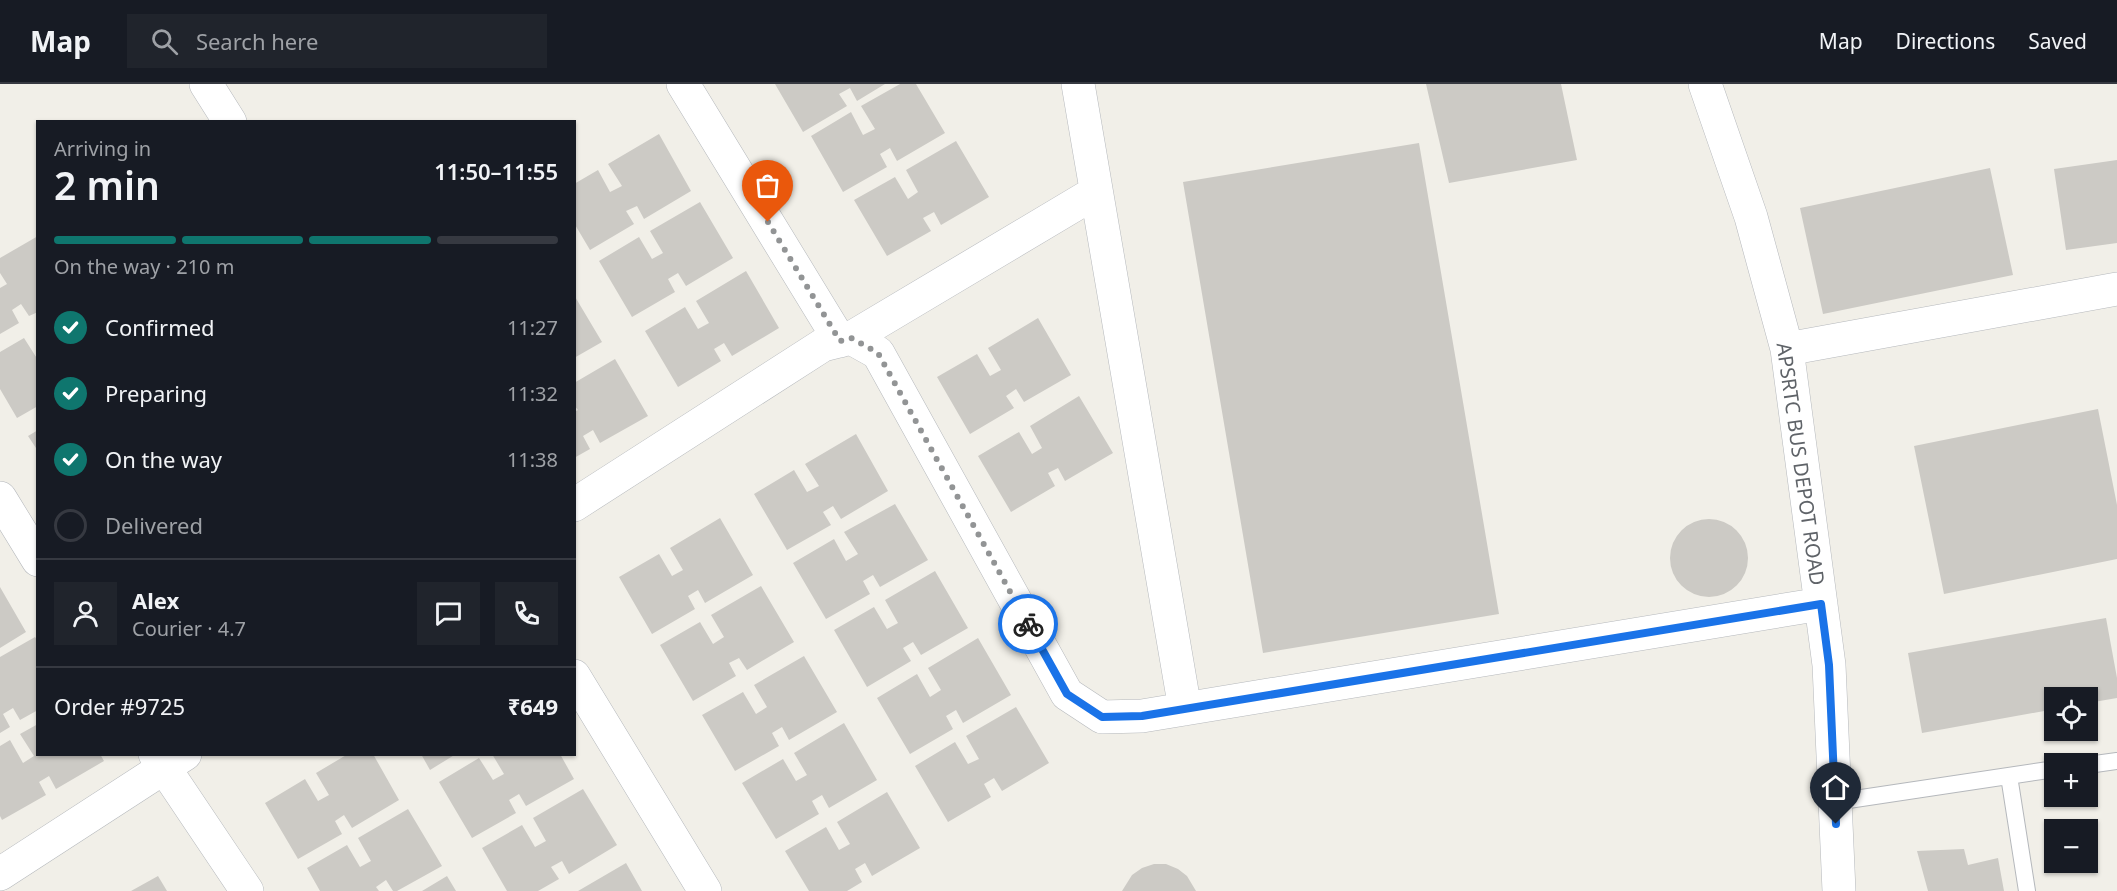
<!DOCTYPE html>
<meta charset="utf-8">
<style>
body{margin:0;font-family:"Noto Sans",sans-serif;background:#20242c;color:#f1f3f6;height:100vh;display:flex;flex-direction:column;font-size:22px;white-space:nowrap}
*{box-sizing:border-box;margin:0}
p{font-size:20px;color:#9ea1a6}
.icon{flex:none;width:33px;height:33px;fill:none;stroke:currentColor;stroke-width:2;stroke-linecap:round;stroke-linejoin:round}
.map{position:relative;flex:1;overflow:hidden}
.drawer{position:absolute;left:36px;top:36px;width:540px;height:636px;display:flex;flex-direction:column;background:#171b24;border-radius:0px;box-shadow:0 2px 4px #0004}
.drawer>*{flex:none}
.buttons{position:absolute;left:2044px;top:603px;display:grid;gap:12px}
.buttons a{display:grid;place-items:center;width:54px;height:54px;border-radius:0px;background:#171b24;box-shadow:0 2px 4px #0004;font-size:30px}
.pin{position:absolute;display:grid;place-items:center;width:51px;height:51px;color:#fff;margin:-62px -26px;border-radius:50% 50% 50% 0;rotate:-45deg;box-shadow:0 0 6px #0007}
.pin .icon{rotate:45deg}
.courier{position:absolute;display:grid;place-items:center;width:60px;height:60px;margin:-30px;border:4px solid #1a73e8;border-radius:50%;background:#fff;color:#222;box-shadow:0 2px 8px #0007}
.head em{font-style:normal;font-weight:600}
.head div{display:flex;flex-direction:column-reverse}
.head{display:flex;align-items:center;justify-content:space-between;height:102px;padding:0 18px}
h1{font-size:39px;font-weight:600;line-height:45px}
.bar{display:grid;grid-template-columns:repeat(4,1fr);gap:9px 6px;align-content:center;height:72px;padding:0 18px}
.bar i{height:8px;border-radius:4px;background:#363941}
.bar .selected{background:#0f766e}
.bar p{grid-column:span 4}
.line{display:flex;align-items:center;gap:15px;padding:0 18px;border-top:2px solid #363941}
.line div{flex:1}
.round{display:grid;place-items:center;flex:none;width:63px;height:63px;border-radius:0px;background:#20242c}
ol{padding:0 18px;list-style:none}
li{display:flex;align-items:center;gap:18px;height:66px}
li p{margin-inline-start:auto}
li .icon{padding:6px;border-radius:50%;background:#0f766e;color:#fff;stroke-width:4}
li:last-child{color:#9ea1a6}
li i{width:33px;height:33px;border:3px solid #363941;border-radius:50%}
header{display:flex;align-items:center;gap:36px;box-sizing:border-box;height:84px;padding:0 30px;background:#171b24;border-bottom:2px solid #363941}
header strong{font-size:28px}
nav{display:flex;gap:33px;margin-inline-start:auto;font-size:21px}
.search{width:420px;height:54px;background:#20242c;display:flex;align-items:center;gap:15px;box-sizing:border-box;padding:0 21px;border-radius:0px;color:#9ea1a6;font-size:22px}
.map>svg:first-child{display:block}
</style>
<header>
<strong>Map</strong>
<div class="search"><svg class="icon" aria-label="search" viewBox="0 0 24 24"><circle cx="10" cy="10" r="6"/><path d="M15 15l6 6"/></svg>Search here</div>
<nav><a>Map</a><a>Directions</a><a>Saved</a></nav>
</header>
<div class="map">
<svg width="2117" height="807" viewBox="0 0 2117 807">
<rect width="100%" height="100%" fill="#f1efe8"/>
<path fill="#cccac5" d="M775,0H885L857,17L850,4L839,10L847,22L803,48Z
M900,0H916L945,49L897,77L890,64L880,70L887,83L843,108L811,52L851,28L863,51L875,45L861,22Z
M1426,0H1561L1577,76L1449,99Z
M659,50L691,107L644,135L637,122L626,127L634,140L590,166L574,139V100L598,86L610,108L622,102L608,80Z
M956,57L989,113L941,141L934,128L923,134L931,147L887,172L854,116L895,93L908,115L918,108L906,86Z
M1419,59L1499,530L1263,569L1183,98Z
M2117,76V159L2066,166L2054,85Z
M1990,84L2013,191L1823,230L1800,124Z
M700,118L733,174L686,202L678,189L668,195L675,208L632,233L599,177L639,153L652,175L663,169L650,147Z
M38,152V228L29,232L21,220L12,226L19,239L0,250V204L7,200L0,189V174Z
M746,187L779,244L732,272L724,259L714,265L721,277L678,303L645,247L685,223L698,245L709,239L696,217Z
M574,211L602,258L574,274Z
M1038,234L1071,291L1024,318L1016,305L1006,312L1014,324L970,350L937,293L977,270L990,292L1001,286L988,264Z
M24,254L38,276V322L17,334L0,305V268Z
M615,275L648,332L600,359L593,346L583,352L590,365L574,374V328L578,326L574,321V299Z
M1079,312L1113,369L1065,397L1058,384L1048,389L1055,402L1011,428L978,372L1019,348L1032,370L1042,364L1030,342Z
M2098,325L2117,421V475L1944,510L1914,362Z
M38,346V367L28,352Z
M856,350L888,407L841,435L833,422L823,428L831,441L787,466L754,410L794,386L807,408L819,402L805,380Z
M895,420L928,476L880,503L873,491L863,497L870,510L826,535L793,479L834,455L846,477L858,470L844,448Z
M720,434L753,491L705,519L698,506L688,512L695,525L652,550L619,493L659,470L672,492L683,486L670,464Z
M1670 474a39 39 0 1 1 78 0a39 39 0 1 1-78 0Z
M935,487L968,544L921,571L913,558L903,564L911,577L867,603L834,546L874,523L887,545L898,539L885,516Z
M761,502L794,558L747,586L739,574L729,579L736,592L693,617L660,561L700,538L713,560L724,553L711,531Z
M0,503L26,548L0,564Z
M2106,534L2117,594V614L2088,619V614H2055V625L1922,649L1908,569Z
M35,553L38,557V626L20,636L13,624L3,630L10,643L0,649V573Z
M978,554L1011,611L963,639L956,626L946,632L953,645L910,670L877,614L917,590L930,613L941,606L928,584Z
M804,572L837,628L789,656L782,643L772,649L779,662L735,687L702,631L743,608L756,630L767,623L754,601Z
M1016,623L1049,679L1002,707L994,694L984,700L991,713L948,738L915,682L955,658L968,680L979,675L966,652Z
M844,639L877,696L829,724L822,711L812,717L819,730L776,755L742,699L783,675L796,697L807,691L794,669Z
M38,640V670H100L104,677L56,705L49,692L39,698L46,711L2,736L0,732V662L10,656L23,679L34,672L20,650Z
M348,670H373L399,716L352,744L344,731L335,737L342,750L298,775L265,719L305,695L318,717L329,711L316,689Z
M421,670H456L430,686Z
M492,670H560L574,695L526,722L519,710L509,716L516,729L472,754L439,698L479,674L493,696L504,690Z
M583,705L617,761L569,790L562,777L551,783L559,795L538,807H507L482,764L522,741L535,763L546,757L533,734Z
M887,708L920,764L872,792L865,779L855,785L862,798L847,807H809L785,767L826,743L839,766L850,760L837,738Z
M408,725L442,782L397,807H393L386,796L376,803L379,807H320L307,784L347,761L360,783L371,777L358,754Z
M1964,765L1968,781L1998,774L2004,807H1928L1917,767Z
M626,779L642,807H578Z
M1154,780H1166L1178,785L1187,792L1196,807H1122L1132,791L1142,784Z
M158,792L167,807H131Z
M447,792L456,807H422Z"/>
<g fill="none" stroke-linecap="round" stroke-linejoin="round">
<defs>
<path id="lane" d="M2088,681L2117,677
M2009,692L2027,807
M1835,718L2055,685"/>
<path id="street" d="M206,0L230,38
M683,0L840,257
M1078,0L1185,625
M1705,0L1751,133L1787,265L1829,581L1839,807
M851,254L1096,108
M1787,265L2117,205
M0,414L38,476
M574,421L823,261L851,254L878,269L1067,610L1102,633L1142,632L1821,520
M574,592L705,807
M155,670L247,807
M0,790L185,670"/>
</defs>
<use href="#lane" stroke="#b5b8bc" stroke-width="18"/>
<use href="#street" stroke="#b5b8bc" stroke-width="34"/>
<use href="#lane" stroke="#fff" stroke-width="16"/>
<use href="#street" stroke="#fff" stroke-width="33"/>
</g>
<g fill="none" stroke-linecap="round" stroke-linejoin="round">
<path stroke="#929495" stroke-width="6" stroke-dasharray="0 10.8" d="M768,138L840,257L851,254L878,269L1028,540"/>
<path stroke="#1a73e8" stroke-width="8" d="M1028,540L1067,610L1102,633L1142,632L1821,520L1829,581L1836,740"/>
</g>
<g text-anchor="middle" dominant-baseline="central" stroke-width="5" stroke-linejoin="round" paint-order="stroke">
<g font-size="20" fill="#5f6368" stroke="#fff">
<text transform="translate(1801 380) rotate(82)">APSRTC BUS DEPOT ROAD</text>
</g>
</g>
</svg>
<div class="buttons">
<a><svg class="icon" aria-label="locate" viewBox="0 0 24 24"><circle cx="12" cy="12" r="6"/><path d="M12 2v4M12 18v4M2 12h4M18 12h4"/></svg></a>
<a>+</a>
<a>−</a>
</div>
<div class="pin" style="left:768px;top:138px;background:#ea580c"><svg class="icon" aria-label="bag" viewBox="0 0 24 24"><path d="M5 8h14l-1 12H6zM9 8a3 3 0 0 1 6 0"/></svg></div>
<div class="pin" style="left:1836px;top:740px;background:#1f2937"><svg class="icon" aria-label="home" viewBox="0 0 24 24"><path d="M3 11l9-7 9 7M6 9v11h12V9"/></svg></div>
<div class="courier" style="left:1028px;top:540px"><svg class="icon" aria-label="bike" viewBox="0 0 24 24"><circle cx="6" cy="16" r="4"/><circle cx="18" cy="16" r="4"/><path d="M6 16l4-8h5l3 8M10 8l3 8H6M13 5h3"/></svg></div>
<section class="drawer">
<div class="head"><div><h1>2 min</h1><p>Arriving in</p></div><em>11:50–11:55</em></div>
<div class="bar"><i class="selected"></i><i class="selected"></i><i class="selected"></i><i></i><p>On the way · 210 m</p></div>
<ol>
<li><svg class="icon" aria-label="check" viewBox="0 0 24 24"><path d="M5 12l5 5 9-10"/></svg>Confirmed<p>11:27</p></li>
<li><svg class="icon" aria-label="check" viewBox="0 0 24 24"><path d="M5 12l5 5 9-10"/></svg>Preparing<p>11:32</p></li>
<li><svg class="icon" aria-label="check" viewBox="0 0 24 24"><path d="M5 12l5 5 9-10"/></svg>On the way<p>11:38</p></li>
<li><i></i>Delivered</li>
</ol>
<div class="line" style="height:108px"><a class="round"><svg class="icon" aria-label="person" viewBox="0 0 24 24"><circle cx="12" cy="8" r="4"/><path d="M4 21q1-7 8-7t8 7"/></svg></a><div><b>Alex</b><p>Courier · 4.7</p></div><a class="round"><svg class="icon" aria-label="chat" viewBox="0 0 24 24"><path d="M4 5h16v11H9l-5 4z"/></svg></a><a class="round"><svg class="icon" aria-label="phone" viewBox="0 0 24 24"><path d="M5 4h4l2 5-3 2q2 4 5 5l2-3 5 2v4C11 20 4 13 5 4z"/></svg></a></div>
<div class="line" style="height:78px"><div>Order #9725</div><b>₹649</b></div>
</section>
</div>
